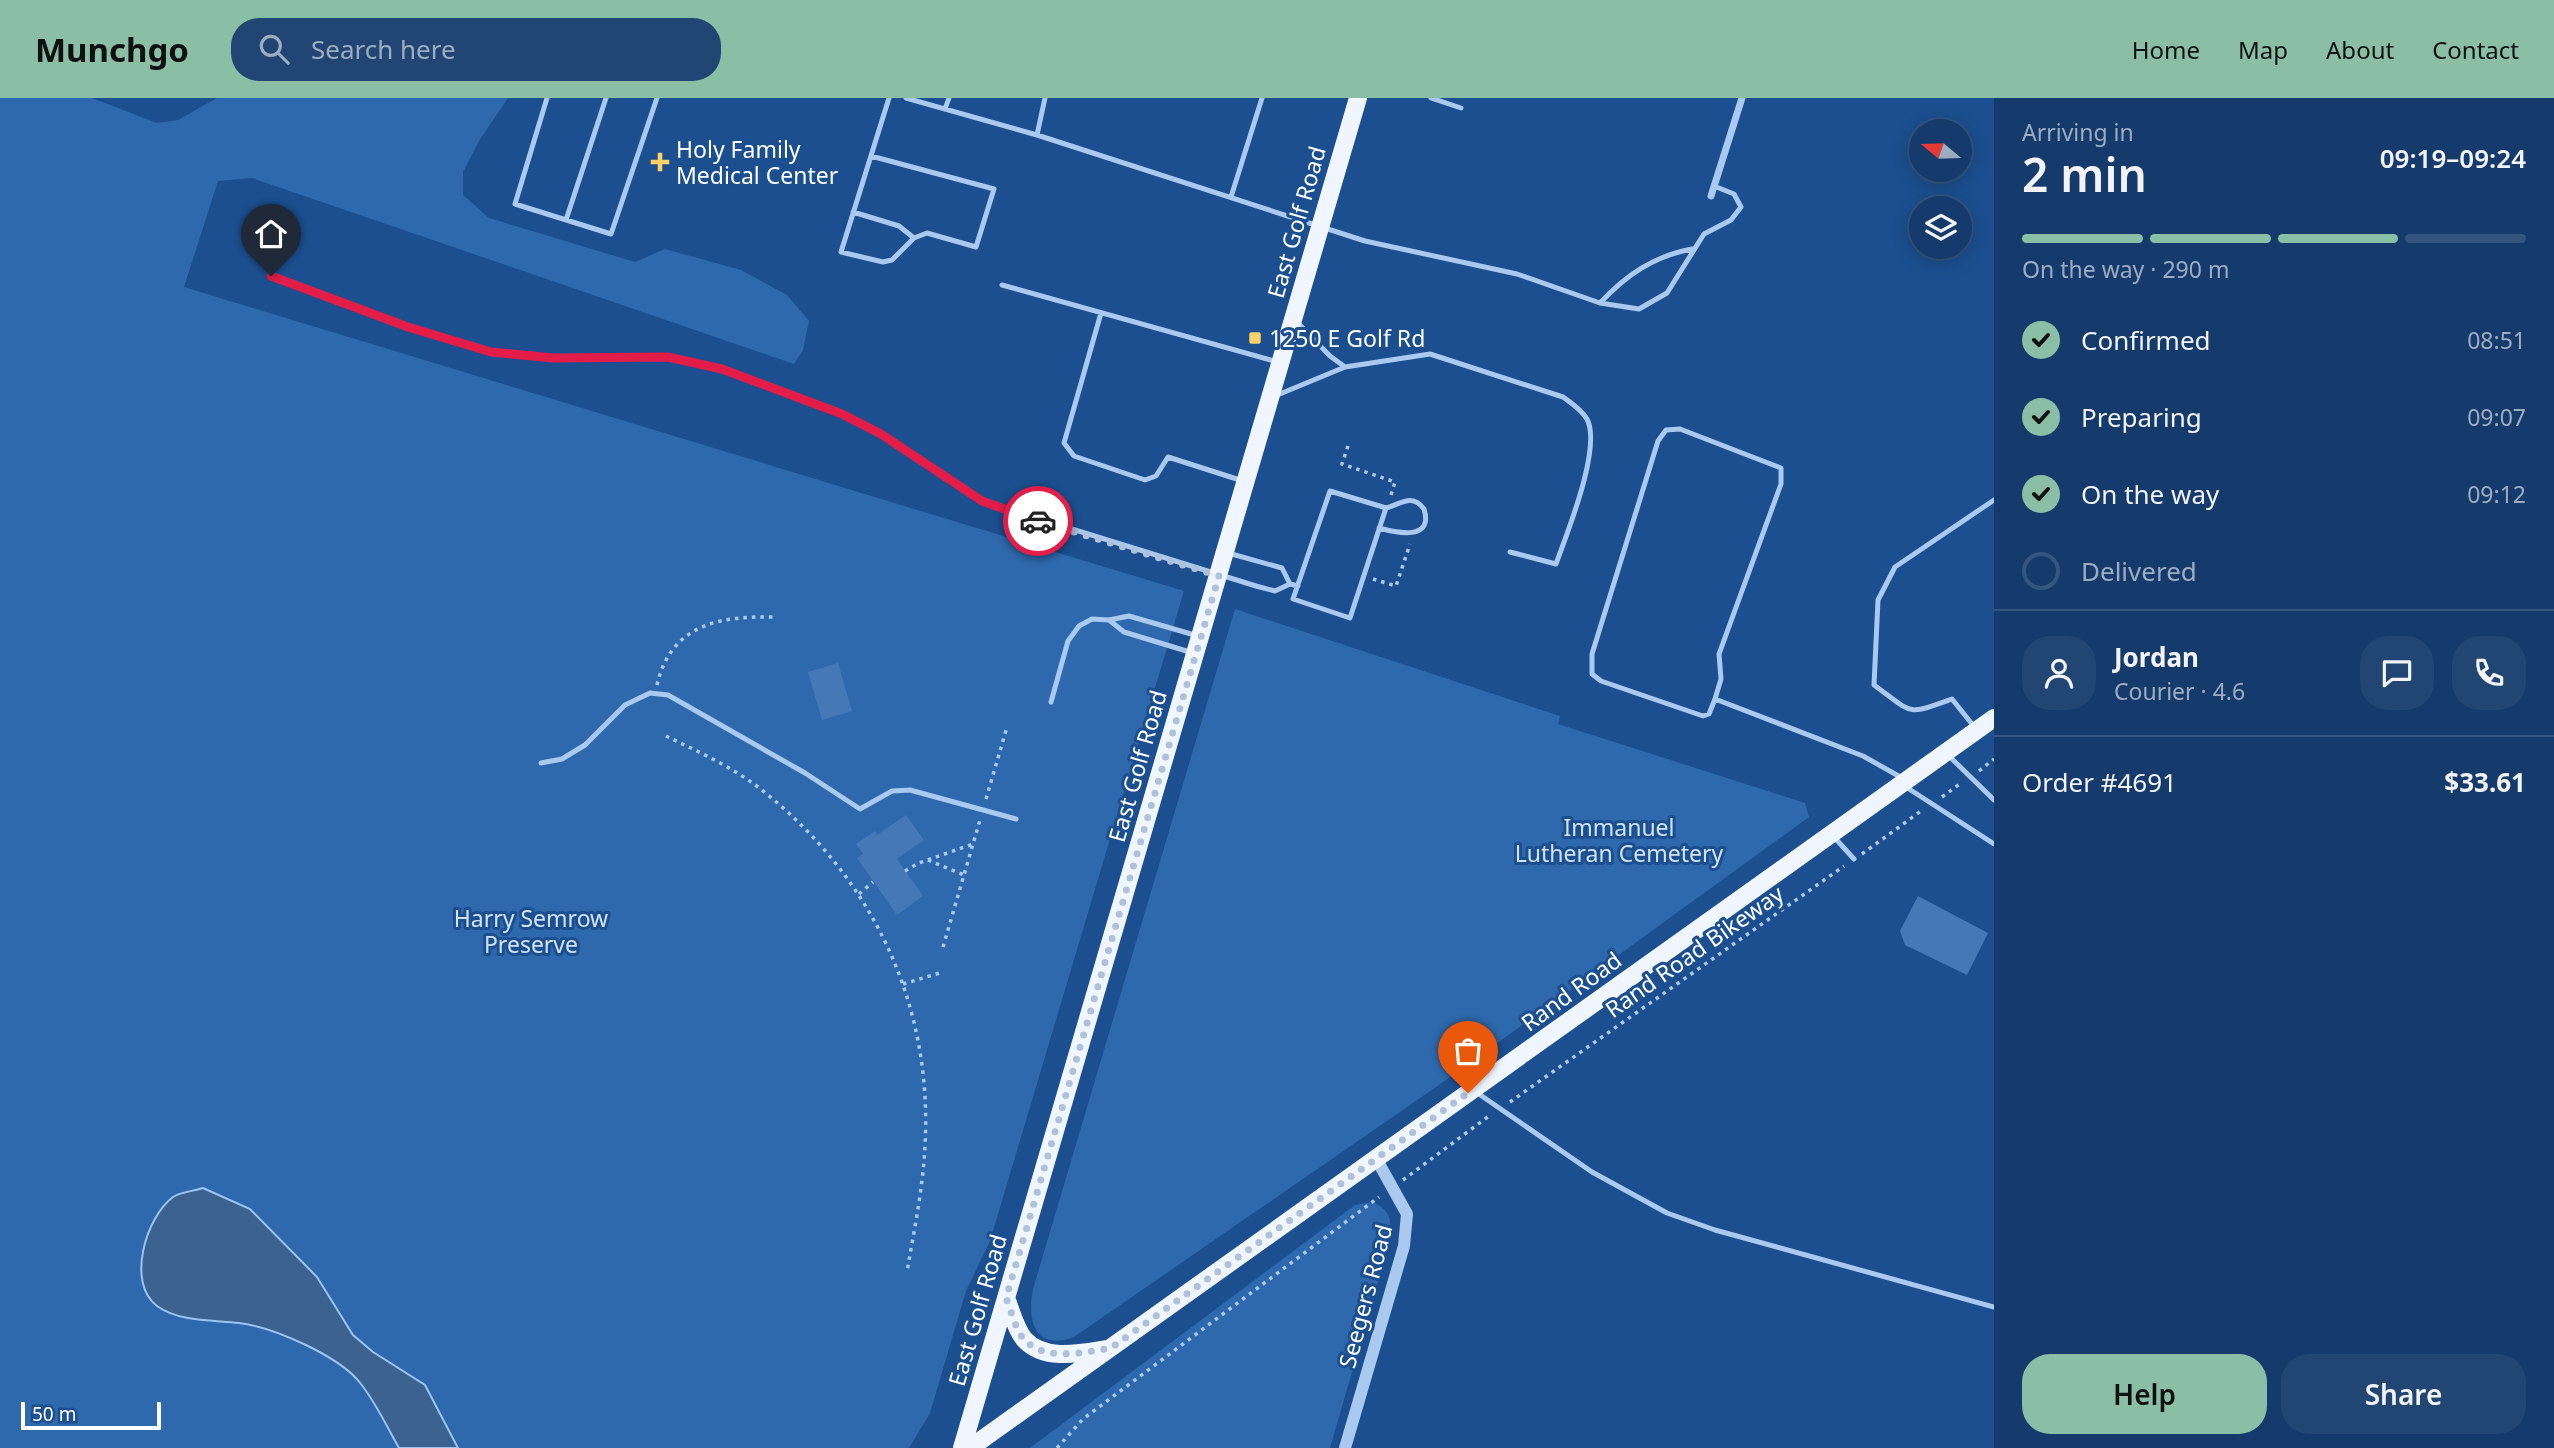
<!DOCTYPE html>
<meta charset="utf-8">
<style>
body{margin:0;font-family:"Noto Sans",sans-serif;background:#214673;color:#f1f3f6;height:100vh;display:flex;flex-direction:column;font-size:26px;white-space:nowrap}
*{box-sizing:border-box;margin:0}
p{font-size:23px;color:#9dadc1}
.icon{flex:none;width:38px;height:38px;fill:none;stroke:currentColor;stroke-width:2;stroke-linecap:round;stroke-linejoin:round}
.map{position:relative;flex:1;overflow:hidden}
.sheet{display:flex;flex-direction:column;background:#143b6b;width:560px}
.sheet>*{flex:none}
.needle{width:46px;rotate:289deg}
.fabs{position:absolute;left:1909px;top:21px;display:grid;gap:14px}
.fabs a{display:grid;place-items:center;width:63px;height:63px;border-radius:50%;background:#143b6b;box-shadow:0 4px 18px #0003,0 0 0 2px #33557e;font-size:35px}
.scale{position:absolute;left:21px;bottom:18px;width:140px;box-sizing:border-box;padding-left:7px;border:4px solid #fff;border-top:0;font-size:19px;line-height:24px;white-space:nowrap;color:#fff;-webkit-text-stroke:5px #1b4f8f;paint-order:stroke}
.pin{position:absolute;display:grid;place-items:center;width:60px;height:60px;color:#fff;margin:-72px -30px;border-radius:50% 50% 50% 0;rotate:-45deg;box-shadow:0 0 7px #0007}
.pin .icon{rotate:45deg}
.courier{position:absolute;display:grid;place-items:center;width:70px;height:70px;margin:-35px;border:5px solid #e11d48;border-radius:50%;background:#fff;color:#222;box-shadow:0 2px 9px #0007}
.headline em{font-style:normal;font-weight:600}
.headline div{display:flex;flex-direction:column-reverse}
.headline{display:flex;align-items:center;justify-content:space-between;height:119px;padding:0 28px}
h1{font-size:46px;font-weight:600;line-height:52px}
.bar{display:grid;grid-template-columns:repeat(4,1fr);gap:10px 7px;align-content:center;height:84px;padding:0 28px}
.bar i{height:9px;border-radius:5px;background:#33557e}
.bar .current{background:#8abfa5}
.bar p{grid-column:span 4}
.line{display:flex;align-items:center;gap:18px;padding:0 28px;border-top:2px solid #33557e}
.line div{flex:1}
.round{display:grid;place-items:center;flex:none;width:74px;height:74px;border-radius:28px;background:#214673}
ol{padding:0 28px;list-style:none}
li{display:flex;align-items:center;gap:21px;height:77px}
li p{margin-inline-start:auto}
li .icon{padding:7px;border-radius:50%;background:#8abfa5;color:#111;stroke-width:4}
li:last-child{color:#9dadc1}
li i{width:38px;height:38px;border:4px solid #33557e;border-radius:50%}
.primary-button{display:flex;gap:14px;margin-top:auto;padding:14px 28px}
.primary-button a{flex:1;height:80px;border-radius:28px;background:#8abfa5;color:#111;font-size:28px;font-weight:600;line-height:80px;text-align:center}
.primary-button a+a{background:#214673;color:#f1f3f6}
header{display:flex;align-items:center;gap:42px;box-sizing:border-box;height:98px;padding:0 35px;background:#8abfa5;color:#111}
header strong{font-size:33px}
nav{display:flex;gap:38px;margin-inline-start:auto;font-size:24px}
.search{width:490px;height:63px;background:#214673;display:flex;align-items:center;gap:18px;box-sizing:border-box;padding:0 24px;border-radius:28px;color:#9dadc1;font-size:26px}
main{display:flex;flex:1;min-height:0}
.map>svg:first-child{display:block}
</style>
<header>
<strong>Munchgo</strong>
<div class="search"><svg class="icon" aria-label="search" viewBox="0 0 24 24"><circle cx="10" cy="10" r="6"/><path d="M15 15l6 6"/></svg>Search here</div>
<nav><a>Home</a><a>Map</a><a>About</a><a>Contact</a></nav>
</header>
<main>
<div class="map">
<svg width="1994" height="1350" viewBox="0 0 1994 1350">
<rect width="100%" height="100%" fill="#1b4f8f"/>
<path fill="#2e69ad" d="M0,0H92L157,25L178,22L217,0H508L479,43L463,74V97L489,120L635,164L665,151L741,172L787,197L809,223L803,252L794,266L252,80L218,83L184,189L1184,493L990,1143L966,1193L930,1315L909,1350H0Z
M1235,511L1560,618L1558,626L1805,705L1809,719L1449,980L1074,1239C1034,1254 1027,1222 1033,1191Z
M1372,1104C1394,1112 1392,1130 1388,1150L1330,1350H1030L1355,1107Z"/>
<path fill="#3c6290" stroke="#9cc4f0" stroke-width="2" d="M203,1090L250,1111L317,1179L353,1237L373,1254L425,1287L458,1350H399C387,1329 376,1305 361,1286C340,1258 273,1229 239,1225C213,1222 179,1224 157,1208C126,1185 146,1119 173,1099C180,1094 195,1093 203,1090Z"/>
<path fill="#4478b7" d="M838,565L852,613L822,622L808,574Z
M906,717L924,742L897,761L923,798L897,817L857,760L863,756L856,746L875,733L877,737Z
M1918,798L1988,835L1967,877L1905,847L1900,833Z"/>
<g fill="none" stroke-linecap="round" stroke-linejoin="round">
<path stroke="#a9c9ee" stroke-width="3.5" stroke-dasharray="3.5 5" stroke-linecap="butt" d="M1348,348L1342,366L1395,384L1391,397
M1373,481L1396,488L1410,446
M657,587C671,526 720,518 773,519
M666,638C697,653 730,668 758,689C871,777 933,904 925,1048C923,1090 914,1133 907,1174
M1979,673L1994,661
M1942,699L1961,685
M986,701L1007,629
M1862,756L1921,713
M928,762L964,777
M905,773L919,765L973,746
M859,796L873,784
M943,849L980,722
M903,886L943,874
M1510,1004L1844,768
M1403,1082L1489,1018
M1057,1350L1083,1321L1379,1099"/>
<path stroke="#a9c9ee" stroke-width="5" d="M547,0L515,106L611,136L657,0
M906,0L1037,37L1365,143L1517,176L1600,205L1639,211L1667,195L1704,136L1731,122L1741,109L1734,96L1714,88
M1431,0L1461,10
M945,11L949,0
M1037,37L1045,0
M871,58L994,91L976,149L927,135L914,140L892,162L883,164L841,154L889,0
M1231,99L1262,0
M853,114L899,128L914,140
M566,122L606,0
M271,178L408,229L491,254L553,260L668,259L722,271L842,316L881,336L982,403L1256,488L1275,493L1290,486L1298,488
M1002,187L1278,264
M1600,205C1626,177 1654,158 1692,151
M1101,215L1064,345L1074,358L1145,382L1156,378L1168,359L1243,383
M1296,223L1330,258L1345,269
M1275,298L1345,269L1430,256L1563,299C1571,305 1581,311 1587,321C1602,350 1567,435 1556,466L1510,454
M1330,393L1386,410L1350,520L1293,501Z
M1379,430C1397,435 1434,443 1424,411C1412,395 1401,406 1386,410
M1228,455L1282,470L1290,486
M1109,522L1124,534L1193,555
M1715,601L1709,616L1703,618L1601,583L1592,576V556L1658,343L1666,332L1680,331L1781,370V386L1719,556L1721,581L1715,601L1863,658L1904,681
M1051,604L1068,543L1079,528L1092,521L1109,522L1129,518L1198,538
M1976,631L1952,601C1905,618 1914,616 1874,587L1878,502L1895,469L1994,402
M1948,657L1994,702
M541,665L562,661L585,647L625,607L650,595L668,597L805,675L860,711L892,693L910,692L1016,721
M1906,689L1994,746
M1834,739L1854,761
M1476,994L1592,1074L1667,1115L1715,1132L1994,1209"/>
<path stroke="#a9c9ee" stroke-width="7" d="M1711,98L1742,0"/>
<path stroke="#a9c9ee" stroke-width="12" d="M1345,1350L1404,1148L1407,1116L1377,1062"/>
<path stroke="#f0f6ff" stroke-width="18" d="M1006,1200C1011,1212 1015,1230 1024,1241C1044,1264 1082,1255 1108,1251
M962,1350L1358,0
M970,1350L1994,620"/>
</g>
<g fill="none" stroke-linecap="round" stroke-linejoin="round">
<path stroke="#afc1d8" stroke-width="7" stroke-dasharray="0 12.6" d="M1038,423L1219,478L1006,1200C1011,1212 1015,1230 1023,1240C1044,1265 1084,1254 1111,1250L1468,995"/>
<path stroke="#e11d48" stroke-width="9" d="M271,178L408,229L491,254L553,260L668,259L722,271L842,316L881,336L982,403L1038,423"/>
</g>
<g fill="#ffd166" stroke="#1b4f8f" stroke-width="2.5">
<path d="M656.5 53.5h7v7h7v7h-7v7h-7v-7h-7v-7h7z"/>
<rect x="1248" y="233" width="14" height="14" rx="3.5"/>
</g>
<g text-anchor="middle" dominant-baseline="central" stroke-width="6" stroke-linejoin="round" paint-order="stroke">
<g font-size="23" fill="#fff" stroke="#1b4f8f" text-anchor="start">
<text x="676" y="51">Holy Family<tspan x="676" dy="26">Medical Center</tspan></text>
<text x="1269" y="240">1250 E Golf Rd</text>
</g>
<g font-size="23" fill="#fff" stroke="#1b4f8f">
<text transform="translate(1296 124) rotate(-74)">East Golf Road</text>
<text transform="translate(1137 668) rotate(-74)">East Golf Road</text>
<text transform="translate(1694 853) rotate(-35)">Rand Road Bikeway</text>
<text transform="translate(1571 893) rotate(-36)">Rand Road</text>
<text transform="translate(1365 1198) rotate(-75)">Seegers Road</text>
<text transform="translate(977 1212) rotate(-74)">East Golf Road</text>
</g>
<g font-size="23" fill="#cfe3fa" stroke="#1b4f8f">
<text x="1619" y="729">Immanuel<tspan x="1619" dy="26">Lutheran Cemetery</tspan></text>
<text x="531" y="820">Harry Semrow<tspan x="531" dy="26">Preserve</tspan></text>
</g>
</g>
</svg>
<div class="fabs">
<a><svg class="needle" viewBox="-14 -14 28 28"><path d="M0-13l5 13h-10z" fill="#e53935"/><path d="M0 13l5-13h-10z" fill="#9dadc1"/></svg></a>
<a><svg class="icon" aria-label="layers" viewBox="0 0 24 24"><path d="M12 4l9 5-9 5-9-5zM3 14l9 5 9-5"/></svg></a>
</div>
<div class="scale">50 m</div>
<div class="pin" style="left:1468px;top:995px;background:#ea580c"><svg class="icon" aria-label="bag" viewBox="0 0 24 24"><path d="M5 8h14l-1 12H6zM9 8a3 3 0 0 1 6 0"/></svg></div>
<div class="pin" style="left:271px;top:178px;background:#1f2937"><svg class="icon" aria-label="home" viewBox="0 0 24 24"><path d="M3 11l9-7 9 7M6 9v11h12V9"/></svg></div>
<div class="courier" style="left:1038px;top:423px"><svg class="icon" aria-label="car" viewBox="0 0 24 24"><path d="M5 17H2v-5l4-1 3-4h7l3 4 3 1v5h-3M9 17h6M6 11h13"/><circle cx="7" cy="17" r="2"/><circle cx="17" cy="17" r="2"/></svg></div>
</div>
<section class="sheet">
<div class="headline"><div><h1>2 min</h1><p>Arriving in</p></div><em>09:19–09:24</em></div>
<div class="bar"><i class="current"></i><i class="current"></i><i class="current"></i><i></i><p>On the way · 290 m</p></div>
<ol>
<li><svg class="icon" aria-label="check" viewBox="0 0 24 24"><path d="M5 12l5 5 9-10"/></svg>Confirmed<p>08:51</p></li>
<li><svg class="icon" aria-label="check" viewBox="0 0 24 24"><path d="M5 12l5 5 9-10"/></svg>Preparing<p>09:07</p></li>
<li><svg class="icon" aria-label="check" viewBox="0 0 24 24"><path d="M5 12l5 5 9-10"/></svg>On the way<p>09:12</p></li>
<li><i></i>Delivered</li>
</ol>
<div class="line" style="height:126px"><a class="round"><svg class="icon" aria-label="person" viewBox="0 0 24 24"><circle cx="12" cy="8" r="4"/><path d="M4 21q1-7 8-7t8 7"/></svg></a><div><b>Jordan</b><p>Courier · 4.6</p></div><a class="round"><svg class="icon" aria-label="chat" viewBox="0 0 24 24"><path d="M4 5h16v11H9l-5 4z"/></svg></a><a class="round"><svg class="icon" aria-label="phone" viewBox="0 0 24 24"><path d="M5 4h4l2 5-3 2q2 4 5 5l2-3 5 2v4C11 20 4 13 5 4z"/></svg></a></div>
<div class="line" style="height:91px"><div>Order #4691</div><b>$33.61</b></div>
<div class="primary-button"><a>Help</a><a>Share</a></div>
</section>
</main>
